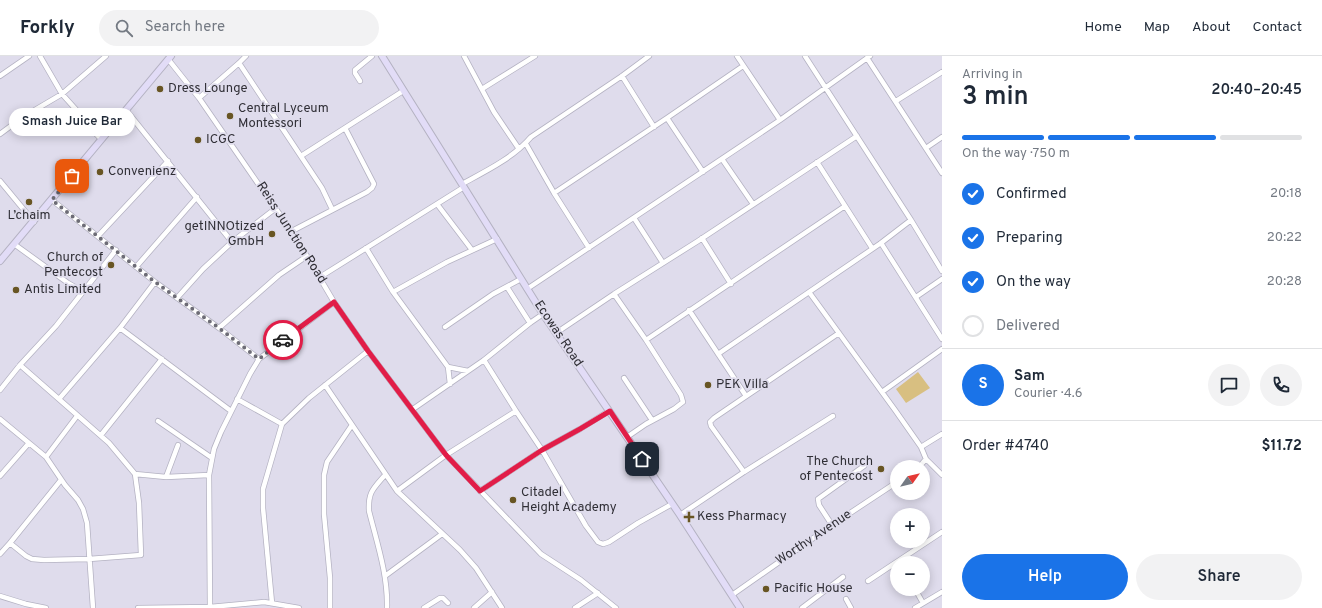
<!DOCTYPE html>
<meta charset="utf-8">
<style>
body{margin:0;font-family:Overpass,sans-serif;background:#f2f2f3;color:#1f2937;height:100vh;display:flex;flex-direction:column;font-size:15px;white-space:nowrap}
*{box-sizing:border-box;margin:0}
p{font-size:13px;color:#747a83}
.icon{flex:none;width:22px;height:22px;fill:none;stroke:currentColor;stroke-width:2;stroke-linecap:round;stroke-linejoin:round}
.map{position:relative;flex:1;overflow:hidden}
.sheet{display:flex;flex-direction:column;background:#fff;width:380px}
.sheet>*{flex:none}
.needle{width:26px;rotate:56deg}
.buttons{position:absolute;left:890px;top:404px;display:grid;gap:8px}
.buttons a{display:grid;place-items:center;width:40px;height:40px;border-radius:50%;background:#fff;box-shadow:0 2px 10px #0003;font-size:20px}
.pin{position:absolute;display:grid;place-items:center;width:34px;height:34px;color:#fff;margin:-17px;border-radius:8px;box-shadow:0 2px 6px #0006}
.courier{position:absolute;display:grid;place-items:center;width:40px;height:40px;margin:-20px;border:3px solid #e11d48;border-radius:50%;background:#fff;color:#222;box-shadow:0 1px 5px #0007}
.bubble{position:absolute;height:28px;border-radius:14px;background:#fff;box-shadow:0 2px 10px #0003;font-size:13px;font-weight:600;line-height:28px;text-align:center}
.headline em{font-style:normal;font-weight:600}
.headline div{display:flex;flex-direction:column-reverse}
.headline{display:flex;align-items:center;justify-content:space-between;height:68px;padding:0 20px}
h1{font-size:26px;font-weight:600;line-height:30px}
.bar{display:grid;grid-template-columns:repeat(4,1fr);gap:6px 4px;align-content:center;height:48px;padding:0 20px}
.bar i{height:5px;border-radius:3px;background:#e0e1e3}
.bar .selected{background:#1a73e8}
.bar p{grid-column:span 4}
.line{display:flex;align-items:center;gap:10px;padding:0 20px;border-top:1px solid #e0e1e3}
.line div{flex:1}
.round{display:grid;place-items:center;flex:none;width:42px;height:42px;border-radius:21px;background:#f2f2f3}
ol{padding:0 20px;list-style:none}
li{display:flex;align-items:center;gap:12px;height:44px}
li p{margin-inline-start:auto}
li .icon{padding:4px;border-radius:50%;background:#1a73e8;color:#fff;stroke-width:4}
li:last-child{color:#747a83}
li i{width:22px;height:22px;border:2px solid #e0e1e3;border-radius:50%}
.primary-button{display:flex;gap:8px;margin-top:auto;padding:8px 20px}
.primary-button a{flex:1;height:46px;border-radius:24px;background:#1a73e8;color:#fff;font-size:16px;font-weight:600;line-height:46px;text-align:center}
.primary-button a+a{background:#f2f2f3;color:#1f2937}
header{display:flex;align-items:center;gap:24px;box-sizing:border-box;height:56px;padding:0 20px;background:#fff;border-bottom:1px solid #e0e1e3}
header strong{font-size:19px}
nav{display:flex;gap:22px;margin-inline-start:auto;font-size:14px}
.search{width:280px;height:36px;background:#f2f2f3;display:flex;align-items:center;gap:10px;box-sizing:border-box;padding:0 14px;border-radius:22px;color:#747a83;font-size:15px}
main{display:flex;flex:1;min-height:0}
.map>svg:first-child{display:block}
</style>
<header>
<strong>Forkly</strong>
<div class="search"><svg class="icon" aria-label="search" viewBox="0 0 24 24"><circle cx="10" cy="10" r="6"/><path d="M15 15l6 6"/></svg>Search here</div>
<nav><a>Home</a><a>Map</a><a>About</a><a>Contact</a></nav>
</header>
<main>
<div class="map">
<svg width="942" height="552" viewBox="0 0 942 552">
<rect width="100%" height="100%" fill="#dfdcec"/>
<path fill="#d8bf81" d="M918,316L930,332L906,347L896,333Z"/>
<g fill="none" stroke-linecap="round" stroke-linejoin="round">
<defs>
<path id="street" d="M40,0L62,38L80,58L89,71L101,83
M464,0L494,56L519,93
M737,0L780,64
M805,0L911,164L942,215
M867,2L942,117
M168,3L199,42L268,142L292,175L334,246L368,295L446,399L541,498L581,524L616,552
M239,7L322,132L332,153
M0,20L29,0
M622,20L654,71
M360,25L355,17V14L372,0
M482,33L535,0
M199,42L239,7L246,0
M896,45L942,16
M126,54L232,186
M667,62L703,116
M0,78L23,61L62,38L106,0
M526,88L554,137L589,192
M926,92L942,81
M301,100L403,35
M722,103L753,148
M817,106L872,192
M0,125L34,166
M462,128C486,115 513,102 531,81L622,20L649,0
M554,137L667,62L743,10
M52,144L155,226L219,272L259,303
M437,148L472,194
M634,162L663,207
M292,175L367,136L372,132L374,128L345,72
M98,180L168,105
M702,182L731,228
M881,187L942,283
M14,188L68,227L82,235
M366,192L393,236L448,311L450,328
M136,211L197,141
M320,221L464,131
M507,231L530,267
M527,233L780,64L870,0
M393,236L447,206L497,183
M809,236L895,354L921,391L926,403L942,419
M614,238L646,284L681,339L683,346L674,353L646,368L627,381
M916,241L942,223
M177,242L203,213L232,186L276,152
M689,254L746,340
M445,271L493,238L521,223
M120,272L231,355
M219,272L279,219L307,200
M556,277L614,238L698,185L857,80
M646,284L845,150
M718,298L881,187L911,164
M484,304L516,355L542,394L586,470L598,486L603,488L609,486L638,467L672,448
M20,309L109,387L135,418L139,447L141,499L89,503L44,504L32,503L26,500L10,487L61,424
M448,311L468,315
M624,322L652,364
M325,329L397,435L460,494L476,512L502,552
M0,334L20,309L56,270L116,194
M882,336L942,293
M59,343L120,272L155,226
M237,343L282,368
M413,353L484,304L530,267L543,258
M0,363L46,401L65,429L78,444L83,453L87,467L93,552
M158,365L212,402
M101,379L162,303
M921,391L942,378
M46,401L77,360
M919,411L926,403
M744,416L711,370L710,366L714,362L839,277
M135,418L166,421L209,419
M385,419C373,433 368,436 369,455C377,487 388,519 387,552
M0,420L29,387
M166,421L178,389
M397,435L446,399L516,355
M480,435L542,394L580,373L609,355
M680,459L744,416L833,360
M832,469L819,449L818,443L864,410
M0,498L10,487
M385,520L442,478
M868,525L942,476
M915,533L923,547
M732,539L832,469L897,426
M0,540L26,548L46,552
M846,543L851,552
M272,547L263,452V433L282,368L309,342L368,295
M138,552L210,551L264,546L299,552
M210,552L209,419L214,393L221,376L250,318L259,303L334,246
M330,552V522L324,458V419L327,406L352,369
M424,552L440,542H443L448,547
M474,552L492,536
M575,552L598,537
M802,552L843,521
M915,552L942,536"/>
<path id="secondary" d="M382,0L543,258L680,459L740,552
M0,205L171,0"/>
</defs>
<use href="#street" stroke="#b4b2c2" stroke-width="6"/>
<use href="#secondary" stroke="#b4b2c2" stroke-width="8"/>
<use href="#street" stroke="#fff" stroke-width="4.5"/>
<use href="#secondary" stroke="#e2dcf7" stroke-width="6"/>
</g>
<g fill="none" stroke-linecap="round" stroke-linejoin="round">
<path stroke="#6d6c76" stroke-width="4" stroke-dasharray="0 7.2" d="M72,120L52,144L155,226L219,272L259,303L283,284"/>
<path stroke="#e11d48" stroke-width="5" d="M283,284L334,246L368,295L446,399L480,435L542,394L580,373L610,355L642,403"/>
</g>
<g fill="#685523" stroke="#dfdcec" stroke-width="1.5">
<circle cx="160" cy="33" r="4"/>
<circle cx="230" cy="60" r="4"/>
<circle cx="198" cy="84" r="4"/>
<circle cx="100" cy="116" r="4"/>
<circle cx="29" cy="146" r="4"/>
<circle cx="272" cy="178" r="4"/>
<circle cx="111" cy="209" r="4"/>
<circle cx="16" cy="234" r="4"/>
<circle cx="708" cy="329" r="4"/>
<circle cx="881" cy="413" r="4"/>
<circle cx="513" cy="444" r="4"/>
<path d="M687 455h4v4h4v4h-4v4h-4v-4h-4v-4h4z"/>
<circle cx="766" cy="533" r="4"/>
</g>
<g text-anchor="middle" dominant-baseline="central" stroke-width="3.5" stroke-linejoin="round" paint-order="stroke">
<g font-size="13" fill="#302f36" stroke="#dfdcec" text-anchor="start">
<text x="168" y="33">Dress Lounge</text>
<text x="238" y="53">Central Lyceum<tspan x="238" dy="15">Montessori</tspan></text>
<text x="206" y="84">ICGC</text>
<text x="108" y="116">Convenienz</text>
<text x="29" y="160" text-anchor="middle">L’chaim</text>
<text x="264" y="171" text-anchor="end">getINNOtized<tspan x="264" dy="15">GmbH</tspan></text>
<text x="103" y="202" text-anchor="end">Church of<tspan x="103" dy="15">Pentecost</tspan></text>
<text x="24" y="234">Antis Limited</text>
<text x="716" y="329">PEK Villa</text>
<text x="873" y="406" text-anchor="end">The Church<tspan x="873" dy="15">of Pentecost</tspan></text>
<text x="521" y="437">Citadel<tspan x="521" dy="15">Height Academy</tspan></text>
<text x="697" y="461">Kess Pharmacy</text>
<text x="774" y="533">Pacific House</text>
</g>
<g font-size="13" fill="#302f36" stroke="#dfdcec">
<text transform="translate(291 177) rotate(57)">Reiss Junction Road</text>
<text transform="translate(558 278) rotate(56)">Ecowas Road</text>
<text transform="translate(814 482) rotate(-34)">Worthy Avenue</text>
</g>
</g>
</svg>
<div class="buttons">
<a><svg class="needle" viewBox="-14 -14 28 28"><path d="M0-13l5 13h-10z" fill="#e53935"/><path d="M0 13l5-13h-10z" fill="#747a83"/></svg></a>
<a>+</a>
<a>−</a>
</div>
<div class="pin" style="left:72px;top:120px;background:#ea580c"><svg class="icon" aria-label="bag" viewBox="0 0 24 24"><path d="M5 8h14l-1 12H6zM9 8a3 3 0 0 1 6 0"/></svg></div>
<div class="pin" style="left:642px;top:403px;background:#1f2937"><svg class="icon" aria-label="home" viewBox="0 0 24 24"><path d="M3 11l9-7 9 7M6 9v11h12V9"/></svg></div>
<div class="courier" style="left:283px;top:284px"><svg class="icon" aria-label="car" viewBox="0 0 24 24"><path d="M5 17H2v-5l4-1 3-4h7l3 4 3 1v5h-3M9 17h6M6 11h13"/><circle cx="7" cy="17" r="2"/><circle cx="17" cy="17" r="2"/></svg></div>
<div class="bubble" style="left:9px;top:52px;width:126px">Smash Juice Bar</div>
</div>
<section class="sheet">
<div class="headline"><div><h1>3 min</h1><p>Arriving in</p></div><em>20:40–20:45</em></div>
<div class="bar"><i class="selected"></i><i class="selected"></i><i class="selected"></i><i></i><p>On the way · 750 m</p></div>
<ol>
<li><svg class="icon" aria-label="check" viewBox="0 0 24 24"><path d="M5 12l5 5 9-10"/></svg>Confirmed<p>20:18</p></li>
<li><svg class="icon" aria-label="check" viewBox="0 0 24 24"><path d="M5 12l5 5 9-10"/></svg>Preparing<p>20:22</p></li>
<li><svg class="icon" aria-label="check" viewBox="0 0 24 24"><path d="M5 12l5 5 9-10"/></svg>On the way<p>20:28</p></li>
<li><i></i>Delivered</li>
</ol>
<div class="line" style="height:72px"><b class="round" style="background:#1a73e8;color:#fff">S</b><div><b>Sam</b><p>Courier · 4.6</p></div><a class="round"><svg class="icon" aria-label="chat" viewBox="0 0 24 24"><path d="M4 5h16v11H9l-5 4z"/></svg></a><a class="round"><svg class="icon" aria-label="phone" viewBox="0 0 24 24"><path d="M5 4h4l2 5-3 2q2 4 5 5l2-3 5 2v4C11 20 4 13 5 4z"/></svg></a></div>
<div class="line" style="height:52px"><div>Order #4740</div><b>$11.72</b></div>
<div class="primary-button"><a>Help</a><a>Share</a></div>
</section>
</main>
